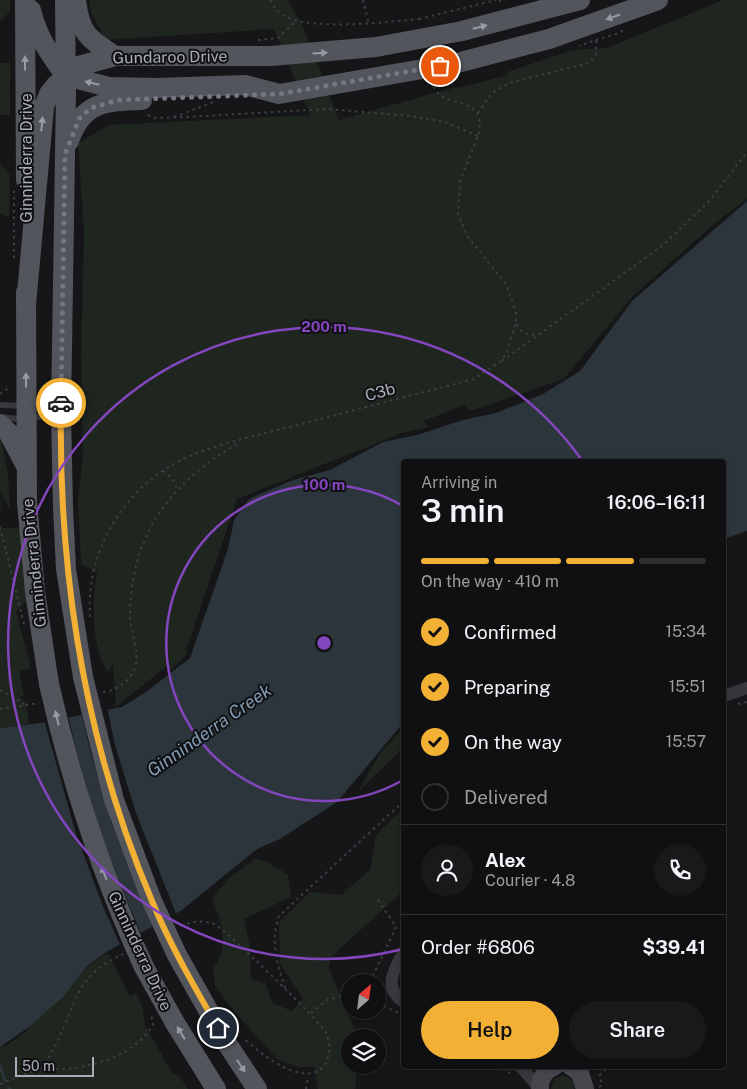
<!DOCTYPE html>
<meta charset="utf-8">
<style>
body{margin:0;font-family:"Public Sans",sans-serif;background:#19191b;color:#f1f3f6;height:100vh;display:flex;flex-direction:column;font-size:19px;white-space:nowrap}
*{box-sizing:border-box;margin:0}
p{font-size:16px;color:#9c9d9f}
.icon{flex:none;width:28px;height:28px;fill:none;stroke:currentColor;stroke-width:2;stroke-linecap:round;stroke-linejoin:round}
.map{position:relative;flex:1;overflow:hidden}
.details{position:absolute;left:401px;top:459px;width:325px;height:610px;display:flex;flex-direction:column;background:#101012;border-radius:5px;box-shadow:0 1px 4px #0004,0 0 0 1px #303032}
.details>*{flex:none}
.needle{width:32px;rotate:28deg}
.buttons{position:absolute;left:341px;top:974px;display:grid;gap:10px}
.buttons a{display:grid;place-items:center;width:45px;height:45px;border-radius:50%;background:#101012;box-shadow:0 1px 4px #0004,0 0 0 1px #303032;font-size:25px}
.scale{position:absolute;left:15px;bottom:12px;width:79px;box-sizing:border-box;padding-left:5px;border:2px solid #a8adb8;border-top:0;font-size:14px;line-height:18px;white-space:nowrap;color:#a8adb8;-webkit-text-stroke:4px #111113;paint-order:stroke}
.pin{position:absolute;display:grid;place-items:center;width:42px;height:42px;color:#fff;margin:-21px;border:2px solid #fff;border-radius:50%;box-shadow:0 1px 5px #0007}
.courier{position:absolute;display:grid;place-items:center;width:50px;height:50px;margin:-25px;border:4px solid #f2b134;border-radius:50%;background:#fff;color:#222;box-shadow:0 1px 6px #0007}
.headline em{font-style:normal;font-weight:600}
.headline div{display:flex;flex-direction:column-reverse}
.headline{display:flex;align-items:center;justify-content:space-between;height:85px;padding:0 20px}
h1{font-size:32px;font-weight:600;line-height:38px}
.bar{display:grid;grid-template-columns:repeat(4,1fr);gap:8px 5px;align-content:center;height:60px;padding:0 20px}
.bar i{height:6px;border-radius:4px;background:#303032}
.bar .active{background:#f2b134}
.bar p{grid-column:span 4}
.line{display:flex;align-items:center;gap:12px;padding:0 20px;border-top:1px solid #303032}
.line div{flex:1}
.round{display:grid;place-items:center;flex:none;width:52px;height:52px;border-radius:26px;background:#19191b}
ol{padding:0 20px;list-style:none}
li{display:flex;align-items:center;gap:15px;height:55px}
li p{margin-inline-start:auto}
li .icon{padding:5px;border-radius:50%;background:#f2b134;color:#111;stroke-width:4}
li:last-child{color:#9c9d9f}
li i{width:28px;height:28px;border:2px solid #303032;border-radius:50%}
.action{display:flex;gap:10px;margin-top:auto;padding:10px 20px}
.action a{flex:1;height:58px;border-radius:30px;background:#f2b134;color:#111;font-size:20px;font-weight:600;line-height:58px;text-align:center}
.action a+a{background:#19191b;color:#f1f3f6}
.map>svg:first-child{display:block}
</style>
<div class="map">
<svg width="747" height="1089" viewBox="0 0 747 1089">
<rect width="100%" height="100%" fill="#161618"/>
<path fill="#1e261f" d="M0,0H10V12L0,21Z
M89,0H288L302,24L339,120L456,87L458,88L508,75L507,72L572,50L607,48L723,0H747V199L714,224L632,297L564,379L470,411L464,405L424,421L429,427L402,433L237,499L186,651L188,653L171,670L167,666L116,707L113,665L107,672C91,644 92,604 97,572L81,564L78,498L83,458L81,354L84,232L78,143L109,125L310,115L274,29L106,40L92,15Z
M0,63H10V115H0Z
M0,164L10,175L9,217L0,214Z
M0,436L8,473L10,510L0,490L1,513L0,512Z
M0,528H20L27,600L16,611L31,668L19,672L24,696H20L26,705L29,724L0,728Z
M404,727V747L357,793L381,752Z
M404,808V890L330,958L329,969L357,1035L358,1037L350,1038V1065H357L355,1089H318L314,1067H299L278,1060L233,1010L215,986L213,969C230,945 222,924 212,898L229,878L255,859L268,862L288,875L291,897L244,919L250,947L251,979L266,984L272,1003L292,1011L303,998L280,964L279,922L310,892L341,895L370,870L376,835Z
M108,953L130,997L136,993L142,1005L145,1025L172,1073L180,1077L188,1089H0V1047L7,1045L25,1032L79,972Z
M564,1075L573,1081L574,1089H551L554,1079Z"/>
<path fill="#2c353c" d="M747,201V531L724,539V461H404V722L337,802L280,839L257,849L182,910L108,951L86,967L63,997L29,1027L0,1047V728L40,723L122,707L146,692L190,658L228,549L234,520L249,499L293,480L330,470L383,442L417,435L463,420L496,413L543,394L580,371L632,301Z"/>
<path fill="#161618" d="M107,707L115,745L136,813L177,916L154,928L111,822L90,750L81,712Z
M68,715L77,754L98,825L124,894L142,935L121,947L102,904L76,834L44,720Z"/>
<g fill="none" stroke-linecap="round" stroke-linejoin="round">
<path stroke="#2c353c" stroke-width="3" d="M0,1066L5,1080
M9,1088L10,1089"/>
<path stroke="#3d3f44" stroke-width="2" stroke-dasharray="2.5 4" stroke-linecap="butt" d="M270,0C274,8 280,15 289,18C318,30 387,22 419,19L421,23
M363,0L369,24
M499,0L504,4
M419,19L496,0
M258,40L278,38L296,21
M596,40L619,33L626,28
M478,113L492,93L509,83L589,63L596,55V40L579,46
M148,115L156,118L187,117L326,109L411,116L445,122L478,136
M174,117L214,102
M14,258V190
M517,324C521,334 529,336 539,334
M502,361L662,246L709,201L747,152
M0,394L10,387
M163,471L172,478L177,488
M0,527L24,624
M90,617C85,548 128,481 192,455C230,440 273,432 313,421C366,407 420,393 474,379L500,362L507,352L516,322V312L506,284L467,236L458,213L460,181L480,131L479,116C469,97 437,106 433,83
M0,690L26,705
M103,692C114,691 122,686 129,678C146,657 129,635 130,612C131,584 136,556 149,531C169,490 202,465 240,442
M738,704L747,702
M0,709L39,703
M181,926C192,921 203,920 214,924C223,927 321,1022 326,1033C331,1043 330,1056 324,1066C303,1089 260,1053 243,1038
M370,982L396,927L376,897
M285,988C277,963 270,941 279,916L404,801
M378,1003L404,1016
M311,1013L327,1000L350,994
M497,1066L510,1073
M42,1069C49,1057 57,1044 62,1031C79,992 80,975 123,954
M0,1084C14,1079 25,1072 40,1070C48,1068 58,1069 67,1069C100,1065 135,1054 153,1025L151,1013
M599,1087L602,1085L600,1075L609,1066
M306,1089L308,1077"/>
<path stroke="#37383d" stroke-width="6" d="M0,405L26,406L57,411
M0,417L27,420L59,412"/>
<path stroke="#37383d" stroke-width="12" d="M724,696L747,688
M404,951C394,969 382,988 404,1002
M520,1066L540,1089"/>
<path stroke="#45474d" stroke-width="18" d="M570,1066L580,1073L585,1089
M540,1089C539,1078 546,1070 555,1066"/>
<path stroke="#53555c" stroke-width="20" d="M25,0L26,180
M65,0L66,91L61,412L63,508L66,569L83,677
M76,0C80,33 87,38 115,56
M31,10C37,36 50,55 66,76
M66,76L109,87L157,88L245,85L279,94L457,63L549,39L658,0
M69,141C82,102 105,101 142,100
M26,292L27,502L35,592L49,684
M26,305L44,107L49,94L56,85L79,66L115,56H271L376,47L462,31L580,0
M0,424L8,432L25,464
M177,955L226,1042L257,1089
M144,967L175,1023L216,1089"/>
<path stroke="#53555c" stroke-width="20" d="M83,677L114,800L152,901L177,955
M49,684C71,782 102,875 144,967"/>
</g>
<defs><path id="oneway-solid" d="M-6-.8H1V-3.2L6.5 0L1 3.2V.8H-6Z" transform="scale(1.25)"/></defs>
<g fill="#979ba6">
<use href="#oneway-solid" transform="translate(613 17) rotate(161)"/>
<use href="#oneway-solid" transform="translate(480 27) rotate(-14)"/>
<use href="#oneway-solid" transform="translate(320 53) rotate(-4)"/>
<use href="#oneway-solid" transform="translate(25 63) rotate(-90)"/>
<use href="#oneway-solid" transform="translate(92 83) rotate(-167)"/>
<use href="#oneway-solid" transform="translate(42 124) rotate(-84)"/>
<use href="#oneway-solid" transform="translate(26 380) rotate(-90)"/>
<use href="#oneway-solid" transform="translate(57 718) rotate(-103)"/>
<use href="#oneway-solid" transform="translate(104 873) rotate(-111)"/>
<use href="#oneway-solid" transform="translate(181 1033) rotate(-122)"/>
<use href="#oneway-solid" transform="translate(241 1066) rotate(57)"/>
</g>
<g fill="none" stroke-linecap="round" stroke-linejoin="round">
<path stroke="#757880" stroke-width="5" stroke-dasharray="0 9" d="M61,403L65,154L80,117L91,108L118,100L279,94L440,66"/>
<path stroke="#f2b134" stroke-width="6" d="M61,403C58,574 85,743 152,901C170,945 194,986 218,1028"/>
</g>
<g fill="none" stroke="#8446be" stroke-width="2.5">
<path d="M403 780A158 158 0 1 1 403 506"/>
<path d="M403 949A316 316 0 1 1 581 459"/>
</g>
<g text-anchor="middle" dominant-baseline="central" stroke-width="4" stroke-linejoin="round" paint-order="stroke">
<g font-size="16" fill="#a8adb8" stroke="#111113">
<text transform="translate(170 57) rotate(-1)">Gundaroo Drive</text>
<text transform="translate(26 158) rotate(-90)">Ginninderra Drive</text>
<text transform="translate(380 392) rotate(-15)">C3b</text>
<text transform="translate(34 563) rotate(-96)">Ginninderra Drive</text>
<text transform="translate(140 951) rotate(65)">Ginninderra Drive</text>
</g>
<g font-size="18" font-style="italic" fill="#7f9bb3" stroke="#111113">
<text transform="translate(209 730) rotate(-35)">Ginninderra Creek</text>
</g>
</g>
<circle cx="324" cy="643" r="8" fill="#8446be" stroke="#111113" stroke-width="2.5"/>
<g font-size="15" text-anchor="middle" font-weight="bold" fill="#8446be" stroke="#111113" stroke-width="4" stroke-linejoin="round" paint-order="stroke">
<text x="324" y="332">200 m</text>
<text x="324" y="490">100 m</text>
</g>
</svg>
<div class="buttons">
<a><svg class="needle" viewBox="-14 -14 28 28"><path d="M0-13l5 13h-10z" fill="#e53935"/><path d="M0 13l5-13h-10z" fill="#9c9d9f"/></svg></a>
<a><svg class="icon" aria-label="layers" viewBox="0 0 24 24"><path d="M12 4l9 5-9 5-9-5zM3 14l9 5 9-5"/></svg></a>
</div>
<div class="scale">50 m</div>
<div class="pin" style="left:440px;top:66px;background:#ea580c"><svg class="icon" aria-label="bag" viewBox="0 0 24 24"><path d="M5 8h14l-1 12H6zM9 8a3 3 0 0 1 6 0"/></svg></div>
<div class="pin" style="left:218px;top:1028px;background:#1f2937"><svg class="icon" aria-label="home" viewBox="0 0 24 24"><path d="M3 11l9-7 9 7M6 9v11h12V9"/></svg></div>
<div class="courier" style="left:61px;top:403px"><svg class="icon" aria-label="car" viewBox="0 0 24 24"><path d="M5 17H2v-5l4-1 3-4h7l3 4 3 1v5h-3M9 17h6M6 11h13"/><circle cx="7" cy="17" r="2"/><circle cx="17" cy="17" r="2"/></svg></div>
<section class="details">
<div class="headline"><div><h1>3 min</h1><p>Arriving in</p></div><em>16:06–16:11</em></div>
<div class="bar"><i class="active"></i><i class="active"></i><i class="active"></i><i></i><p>On the way · 410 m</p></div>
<ol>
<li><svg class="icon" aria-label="check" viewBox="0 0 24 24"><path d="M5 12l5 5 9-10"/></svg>Confirmed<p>15:34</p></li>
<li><svg class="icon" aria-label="check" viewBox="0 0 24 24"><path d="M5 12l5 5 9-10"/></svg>Preparing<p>15:51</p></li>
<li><svg class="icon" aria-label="check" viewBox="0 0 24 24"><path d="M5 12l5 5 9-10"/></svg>On the way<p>15:57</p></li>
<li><i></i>Delivered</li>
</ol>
<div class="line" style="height:90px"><a class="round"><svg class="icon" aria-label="person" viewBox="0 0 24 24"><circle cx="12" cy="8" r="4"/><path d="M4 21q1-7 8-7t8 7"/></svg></a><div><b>Alex</b><p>Courier · 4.8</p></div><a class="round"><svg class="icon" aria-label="phone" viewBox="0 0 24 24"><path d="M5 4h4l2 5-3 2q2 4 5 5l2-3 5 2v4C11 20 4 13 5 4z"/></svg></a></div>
<div class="line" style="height:65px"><div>Order #6806</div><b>$39.41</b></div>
<div class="action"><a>Help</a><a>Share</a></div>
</section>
</div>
